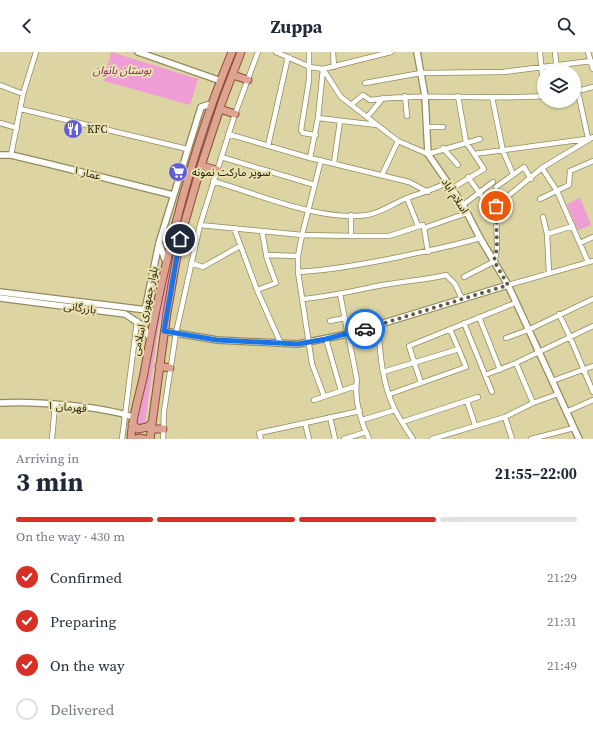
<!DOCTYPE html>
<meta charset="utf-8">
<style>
body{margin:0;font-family:"Source Serif 4","Noto Sans Arabic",serif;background:#f6f6f7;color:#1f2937;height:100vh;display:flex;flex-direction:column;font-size:15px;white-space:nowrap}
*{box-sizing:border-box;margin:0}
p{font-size:13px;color:#747a83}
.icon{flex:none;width:22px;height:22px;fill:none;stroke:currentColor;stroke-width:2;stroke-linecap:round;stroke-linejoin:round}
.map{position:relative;height:387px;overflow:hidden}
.details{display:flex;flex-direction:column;background:#fff;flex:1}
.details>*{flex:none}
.fabs{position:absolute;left:537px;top:12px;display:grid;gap:8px}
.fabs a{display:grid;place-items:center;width:44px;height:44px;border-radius:50%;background:#fff;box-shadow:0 1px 3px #0004;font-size:20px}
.pin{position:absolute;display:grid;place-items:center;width:34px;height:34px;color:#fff;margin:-17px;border:2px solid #fff;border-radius:50%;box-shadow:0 1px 4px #0007}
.courier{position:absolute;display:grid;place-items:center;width:40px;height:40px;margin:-20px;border:3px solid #1a73e8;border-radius:50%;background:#fff;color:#222;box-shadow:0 1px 5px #0007}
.summary em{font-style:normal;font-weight:700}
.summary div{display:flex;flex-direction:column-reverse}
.summary{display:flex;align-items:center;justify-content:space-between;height:68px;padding:0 16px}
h1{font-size:26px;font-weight:700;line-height:30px}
.bar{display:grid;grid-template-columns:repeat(4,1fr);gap:6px 4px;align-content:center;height:48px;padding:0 16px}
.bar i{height:5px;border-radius:3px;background:#e0e1e3}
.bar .selected{background:#d93025}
.bar p{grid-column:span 4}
ol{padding:0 16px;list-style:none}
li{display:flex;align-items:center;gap:12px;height:44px}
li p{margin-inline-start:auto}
li .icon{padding:4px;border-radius:50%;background:#d93025;color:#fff;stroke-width:4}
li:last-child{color:#747a83}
li i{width:22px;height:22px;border:2px solid #e0e1e3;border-radius:50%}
header{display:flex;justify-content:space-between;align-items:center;height:52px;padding:0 16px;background:#fff;font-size:18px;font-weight:700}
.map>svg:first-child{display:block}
</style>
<header><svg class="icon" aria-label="back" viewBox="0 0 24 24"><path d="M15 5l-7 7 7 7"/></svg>Zuppa<svg class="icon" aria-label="search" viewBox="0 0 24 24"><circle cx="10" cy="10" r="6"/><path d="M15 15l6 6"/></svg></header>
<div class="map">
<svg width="593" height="387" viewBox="0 0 593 387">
<rect width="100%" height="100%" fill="#dcd4a3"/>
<path fill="#ef9dd5" d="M111,0L198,27L190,53L104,29Z
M235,0H238L182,172L157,284L145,371L142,374H138L137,371L169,211L181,167L206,80Z
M580,146L591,173L578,178L567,152Z"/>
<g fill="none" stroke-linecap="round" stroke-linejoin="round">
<defs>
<path id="minor" d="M276,0L310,15L323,17L341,45L398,89L428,102L480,87
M309,0V28L301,78L303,81L316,83
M333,0L334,15
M540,0L544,44
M555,0L557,19
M588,0L593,17
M365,31L421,21L503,20L591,9
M0,33L23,42
M574,40L593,35
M578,40L588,86
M405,44L407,64
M492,45L503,99L513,122
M352,52L363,43L370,48C428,41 486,48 544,44
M21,57L187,97
M368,64L383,46
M318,66L323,17L391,0
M0,71L17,76
M427,75H443
M228,82L310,106L409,130L428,140
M268,94L288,5
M443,96L458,113
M474,102L586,87
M11,103L23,42L36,0
M221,105L315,133
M310,106L318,66L377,73
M321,108L302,183L298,204V220L312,312L324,344
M334,111L340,69
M542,116L557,139L588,210
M382,123L398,89
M468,125L485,149
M213,129C257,142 322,170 367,163C381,161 394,151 407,146C421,141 433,138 446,131
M496,135L524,115L531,127
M451,137L484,117L466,90L458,44
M407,146L418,174
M540,147L569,133L570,119L593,109
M463,153L493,130
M543,165L547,182
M200,173L302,183L354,184H389L423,173L424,176L467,161
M234,176L257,238L281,292
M424,176L428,200
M351,180V163
M580,191L593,185
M266,203L298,204
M191,211L203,215L240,194
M298,220C333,218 365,212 399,205C426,199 453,194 480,186
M549,221L547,182L573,174
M464,225L495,209L497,196L496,154L542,116L593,85
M508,233L593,209
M257,238L276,231L267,207L262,179
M340,242L357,328C354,347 361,370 369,387
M302,247C329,245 356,238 383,233C404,229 425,228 446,223L455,232L462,247
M559,262L570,285L593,340
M479,265L500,318
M330,269L345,266
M464,271L492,340
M378,273C380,301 382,332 395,358C400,368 407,378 413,387
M506,286L528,278L593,247
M326,287L341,339
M516,311L533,351
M383,320L459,297
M485,323L516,311L593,274
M552,329L593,314
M421,331L409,294L515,251
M390,342L466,315L450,277
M314,348L356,334
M467,349L475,373
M566,360L593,348
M330,365L335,387
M505,365L512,387
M362,368L395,358
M402,370L478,345
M305,371L309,387
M52,387L55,353
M122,387L137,269
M163,387L164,359L176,281L200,173L235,62L258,0
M261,387L259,381L360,359
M344,387L366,380
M432,387L505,365L533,351L558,342
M531,387L574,376"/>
<path id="tertiary" d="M138,0L221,29
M417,0L425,44L428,102L463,153L480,186L508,233L579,387
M0,103H11L45,111L173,143
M166,210L159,191L201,55L211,52
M0,240L155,259
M0,246L125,262L143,274L150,286
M145,258L159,191
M164,279L217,288L298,292L348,282L508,233
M0,351C35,349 100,354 133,365"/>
<path id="primary" d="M233,23L248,28
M220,57L235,62
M201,114L217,118
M159,314L170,316
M132,372L138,377L147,375L152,371
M151,377H163
M131,387C132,362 141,340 145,316C164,208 190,101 232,0
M136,387L139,386L145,387
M150,387L167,261L180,187L201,114L222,50L241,0"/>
</defs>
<use href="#minor" stroke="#938b5c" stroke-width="6"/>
<use href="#tertiary" stroke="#938b5c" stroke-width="8"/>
<use href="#primary" stroke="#8d4e32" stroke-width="9"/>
<use href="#minor" stroke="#fff" stroke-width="4.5"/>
<use href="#tertiary" stroke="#fff" stroke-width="5.5"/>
<use href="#primary" stroke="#dda491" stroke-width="7"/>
</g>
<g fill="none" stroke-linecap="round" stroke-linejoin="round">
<path stroke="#625d40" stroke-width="4" stroke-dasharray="0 7.2" d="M365,277L508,233L494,209L497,196L496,154"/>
<path stroke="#1a73e8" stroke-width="5" d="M180,187L164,279L217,288L298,292L326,287L365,277"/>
</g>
<defs>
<symbol id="restaurant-disc" viewBox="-11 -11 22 22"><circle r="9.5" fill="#605fd8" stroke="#e9e1af"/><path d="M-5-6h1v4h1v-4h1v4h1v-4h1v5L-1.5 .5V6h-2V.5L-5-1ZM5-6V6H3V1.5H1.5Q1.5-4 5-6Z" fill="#fff"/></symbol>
<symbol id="supermarket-disc" viewBox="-11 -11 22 22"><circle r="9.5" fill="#605fd8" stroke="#e9e1af"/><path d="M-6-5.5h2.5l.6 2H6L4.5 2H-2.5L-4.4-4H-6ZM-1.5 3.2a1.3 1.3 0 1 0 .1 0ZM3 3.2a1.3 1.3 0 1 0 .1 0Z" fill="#fff"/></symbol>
</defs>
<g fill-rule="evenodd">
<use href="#restaurant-disc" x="62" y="66" width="22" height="22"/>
<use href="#supermarket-disc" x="167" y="109" width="22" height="22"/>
</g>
<g text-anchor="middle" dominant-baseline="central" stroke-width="4" stroke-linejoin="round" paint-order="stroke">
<g font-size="11" font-style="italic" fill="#882971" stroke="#e9e1af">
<text x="122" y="18">بوستان بانوان</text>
</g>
<g font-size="11" fill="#211d0a" stroke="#e9e1af" text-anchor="start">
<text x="87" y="77">KFC</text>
<text x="192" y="120">سوپر مارکت نمونه</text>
</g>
<g font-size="11" fill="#211d0a" stroke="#e9e1af">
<text transform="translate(87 121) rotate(14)">عمار ۱</text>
<text transform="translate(455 144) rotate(57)">اسلام آباد</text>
<text transform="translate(80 256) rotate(8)">بازرگانی</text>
<text transform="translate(145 259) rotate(-78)">بلوار جمهوری اسلامی</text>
<text transform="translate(67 355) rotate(5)">قهرمان ۱</text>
</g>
</g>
</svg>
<div class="fabs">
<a><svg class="icon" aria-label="layers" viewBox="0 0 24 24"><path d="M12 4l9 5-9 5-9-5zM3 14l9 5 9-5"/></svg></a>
</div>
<div class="pin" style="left:496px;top:154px;background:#ea580c"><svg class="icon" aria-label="bag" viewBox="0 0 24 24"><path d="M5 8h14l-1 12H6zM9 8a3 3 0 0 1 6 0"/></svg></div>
<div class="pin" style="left:180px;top:187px;background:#1f2937"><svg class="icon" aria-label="home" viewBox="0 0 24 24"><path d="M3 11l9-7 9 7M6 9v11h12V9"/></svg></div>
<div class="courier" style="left:365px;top:277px"><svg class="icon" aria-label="car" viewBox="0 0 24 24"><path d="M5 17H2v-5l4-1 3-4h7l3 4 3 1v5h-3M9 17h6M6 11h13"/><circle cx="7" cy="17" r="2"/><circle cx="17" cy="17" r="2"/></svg></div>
</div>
<section class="details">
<div class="summary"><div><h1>3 min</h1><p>Arriving in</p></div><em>21:55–22:00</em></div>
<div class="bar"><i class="selected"></i><i class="selected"></i><i class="selected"></i><i></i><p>On the way · 430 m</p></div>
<ol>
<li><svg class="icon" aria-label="check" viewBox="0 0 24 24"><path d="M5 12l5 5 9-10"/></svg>Confirmed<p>21:29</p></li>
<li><svg class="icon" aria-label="check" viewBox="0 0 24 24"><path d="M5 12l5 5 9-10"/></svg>Preparing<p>21:31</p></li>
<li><svg class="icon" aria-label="check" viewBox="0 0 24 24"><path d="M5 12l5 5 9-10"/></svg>On the way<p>21:49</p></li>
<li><i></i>Delivered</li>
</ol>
</section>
